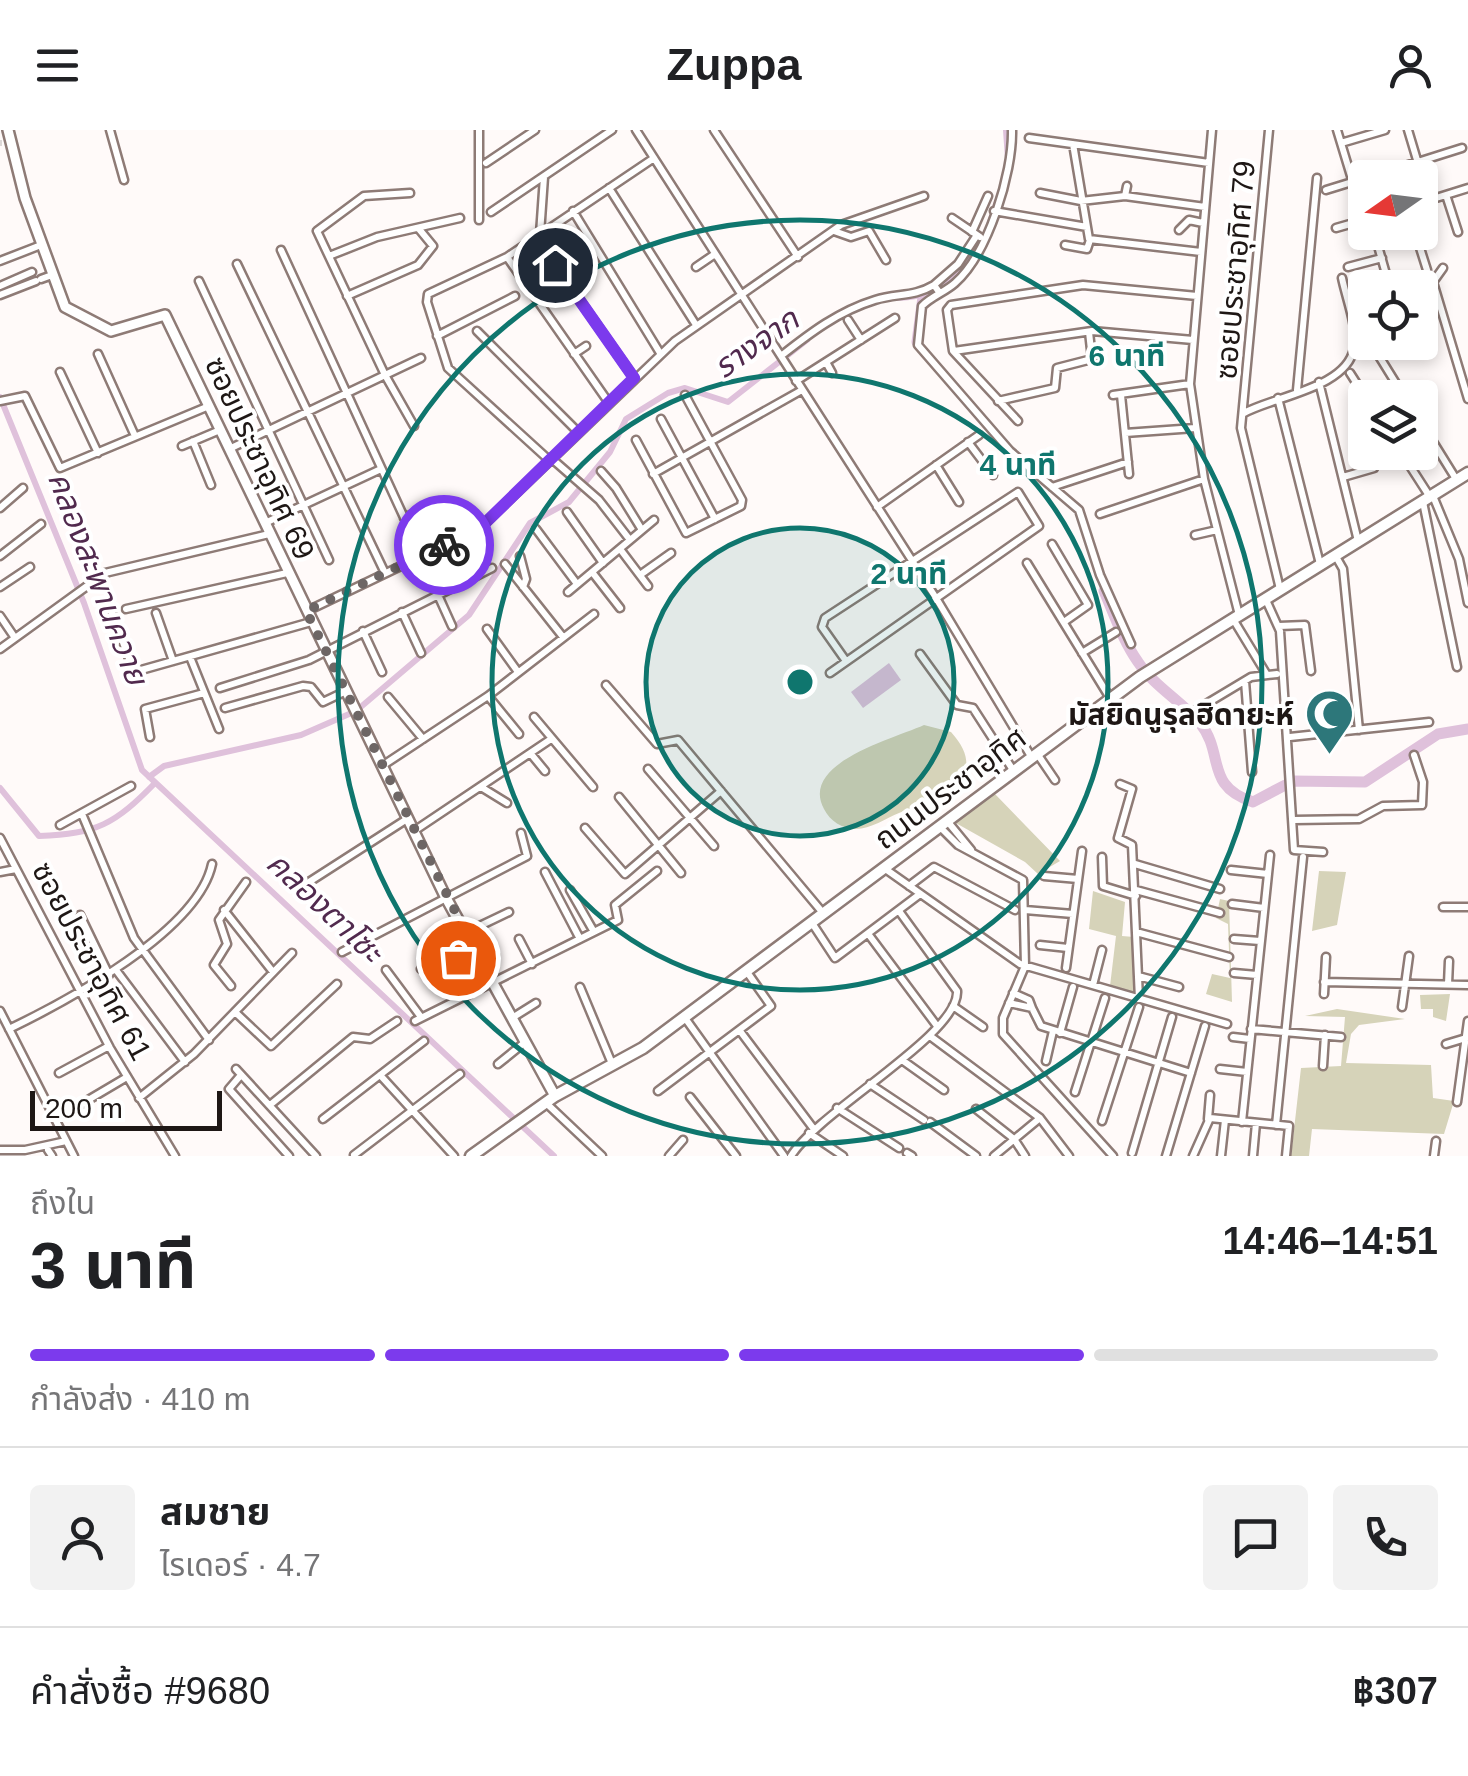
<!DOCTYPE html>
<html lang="th">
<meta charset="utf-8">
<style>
body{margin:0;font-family:Arial,"Noto Sans Thai",sans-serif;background:#f2f2f2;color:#202124;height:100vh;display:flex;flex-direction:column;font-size:38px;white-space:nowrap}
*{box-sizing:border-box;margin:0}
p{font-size:32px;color:#757577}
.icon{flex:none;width:55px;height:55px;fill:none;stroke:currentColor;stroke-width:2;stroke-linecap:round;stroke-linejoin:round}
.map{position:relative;height:1026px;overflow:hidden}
.side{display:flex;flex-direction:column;background:#fff;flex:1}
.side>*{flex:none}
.needle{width:65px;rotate:256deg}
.fabs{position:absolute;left:1348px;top:30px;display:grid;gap:20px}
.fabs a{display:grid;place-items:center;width:90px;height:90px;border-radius:10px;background:#fff;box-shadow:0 5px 15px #0003;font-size:50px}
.scale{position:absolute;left:30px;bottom:25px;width:192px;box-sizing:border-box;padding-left:10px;border:5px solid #1e1715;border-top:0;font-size:28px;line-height:35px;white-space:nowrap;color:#1e1715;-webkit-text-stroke:8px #fff;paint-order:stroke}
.pin{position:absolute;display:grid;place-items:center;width:85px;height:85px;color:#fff;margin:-42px;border:5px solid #fff;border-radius:50%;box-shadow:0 2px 10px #0007}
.courier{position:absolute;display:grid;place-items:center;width:100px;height:100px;margin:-50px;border:8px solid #7c3aed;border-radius:50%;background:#fff;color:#222;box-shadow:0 2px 12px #0007}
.summary em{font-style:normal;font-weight:700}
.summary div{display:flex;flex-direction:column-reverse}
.summary{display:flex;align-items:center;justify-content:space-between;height:170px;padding:0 30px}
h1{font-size:65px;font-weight:700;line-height:75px}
.bar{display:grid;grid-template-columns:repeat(4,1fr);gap:15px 10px;align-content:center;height:120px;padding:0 30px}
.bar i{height:12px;border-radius:8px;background:#e0e0e0}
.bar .active{background:#7c3aed}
.bar p{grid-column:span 4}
.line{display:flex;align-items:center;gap:25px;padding:0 30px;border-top:2px solid #e0e0e0}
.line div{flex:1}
.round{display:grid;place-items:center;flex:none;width:105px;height:105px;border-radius:10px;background:#f2f2f2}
header{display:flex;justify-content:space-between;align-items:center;height:130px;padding:0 30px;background:#fff;font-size:45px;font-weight:700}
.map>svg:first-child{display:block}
</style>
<header><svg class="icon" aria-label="menu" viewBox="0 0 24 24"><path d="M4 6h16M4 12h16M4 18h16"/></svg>Zuppa<svg class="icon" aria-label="person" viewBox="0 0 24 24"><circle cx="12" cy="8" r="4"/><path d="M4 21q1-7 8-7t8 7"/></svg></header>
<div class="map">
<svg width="1468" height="1026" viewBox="0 0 1468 1026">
<rect width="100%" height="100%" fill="#fffaf9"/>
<path fill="#d6d3b9" d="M924,595L951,602C994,650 937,667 899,683C887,688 870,699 856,699C842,699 830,691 824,679C799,633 893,609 924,595Z
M994,663L1060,731L1038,744L1025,732L954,692Z
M1319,741L1346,742L1337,795L1312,801Z
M1093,761L1125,772L1122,806L1134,807L1137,861L1133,865L1110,856L1116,806L1089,799Z
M1220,769L1229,771L1232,872L1206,864L1212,844L1230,848L1228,794L1216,788Z
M1450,864L1446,891L1433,887V879H1421L1420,865Z
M1337,879L1405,889L1359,895L1351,904L1346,933L1431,935L1433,968L1454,971L1444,1004L1312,999L1309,1026H1291L1301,938L1341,936L1345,887L1305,886Z"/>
<path fill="#dfc1db" d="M889,533L901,550L863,578L851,562Z"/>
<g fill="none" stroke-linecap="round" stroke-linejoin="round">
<path stroke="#dfc1db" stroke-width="6" d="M1006,0L1008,29
M989,95L1001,60
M893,168C945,168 955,143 983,106
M0,267L84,473L142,640L554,1026
M149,647L164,636L301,605L356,581L469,485L530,393L569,372L610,322L626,289L668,263L685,258L728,272L807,210
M0,658L39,706C97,704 115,694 155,653"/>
<path stroke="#dfc1db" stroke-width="11" d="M917,212L923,167
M1104,461C1114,484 1123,511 1138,532C1154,556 1181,571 1200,593C1225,624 1204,656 1253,672L1293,651L1365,652L1438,604L1468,599"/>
<path stroke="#ddd8d7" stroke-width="6" stroke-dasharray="6 3" stroke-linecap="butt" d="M0,13H2"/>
<defs>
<path id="minor" d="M110,0L124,50
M479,0V90
M636,0L936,468L1032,628
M714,0L798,127
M1012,0C1013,43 988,124 955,153C945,162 932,166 922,176L918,215L1010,321L1079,380L1100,445L1131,514
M1212,0L1190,254L1204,349L1239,485
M1269,0L1241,298L1280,459
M1337,0L1364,89
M1408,0L1429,70
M1029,8L1209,33
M1341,13L1385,0
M1073,14L1089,109L1201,122
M486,33L535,0
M1367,48L1462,18
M609,58L696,195
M1326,60L1365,48
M410,63L364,66L317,101L385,245L414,296
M1040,63L1081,71L1125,66L1205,77
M1446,65L1458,102
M1125,66L1127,56
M1420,73L1468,58
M573,81L660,223
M994,81L1087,97
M491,82L612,0
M952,88L980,107
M1336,98L1364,90
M1179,100L1189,90L1203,93
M834,101L851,107L869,101L886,130
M972,102L988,66
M1374,102L1390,158
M1415,102L1427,140
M540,104L544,47
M535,106L634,248
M1065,115L1087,119L1090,110
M281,120L413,407
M329,126L377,107L460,88
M507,127L428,164L427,172L448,238L549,330
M0,131L41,115
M237,134L385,443
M696,137L715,124
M1348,137L1382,128
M1443,138L1433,152L1468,269
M41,149L52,145
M199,151L329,430
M934,155L958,134L977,105
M0,156L32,142
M0,165L36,151
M347,166L418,135L433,116L419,99
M1356,175L1365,173
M848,190L861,210
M477,201L579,303
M437,206L515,166
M1374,218L1405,268
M954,221L1092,201L1193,210
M98,224L135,306
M574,224L586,216
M781,226C810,203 839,181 875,170C897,163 914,167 934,155L939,162
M826,232L832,243
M60,242L98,323
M1350,243L1366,268
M796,251L895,188
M1319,252L1358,411
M1297,260L1317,48
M1113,265L1190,254
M1121,265L1129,344
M1278,268L1320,434
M0,271L25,266L60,338L209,276
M998,271L1055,258L1057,238L1092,229L1089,202
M609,273L507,127L654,28
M1244,283C1275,266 1347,258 1354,218C1358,197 1346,168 1342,148
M661,289L715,389
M1018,291L953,221L947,180L951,175L1083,155L1197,166
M1420,291L1456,349
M1125,303L1195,298
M636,310L686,403L741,376L742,370L685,265
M193,311L211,355
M968,312L993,345
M182,316L220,300
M229,319L421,228
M1401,322L1430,367
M551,328L599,370L630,410
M936,335L959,372
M601,341L616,358L642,400
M653,344L802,260
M1343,347L1374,338
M1052,357L1128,332
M1433,366L1459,429L1468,473
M1423,372L1457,537
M877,377L979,305
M0,378L23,358
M567,382L603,433
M1100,384L1204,349
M404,388L435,374
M265,393L381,339
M536,399L577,454
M1195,405L1217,400
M1052,414L1088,475L1064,492
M620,419L648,456
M1335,425L1343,439L1359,600
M0,426L41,394
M520,426L526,449L523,457
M1027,433L1110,568
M505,434L563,507
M592,442L620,478
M640,445L671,423
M0,457L30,437
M568,462L654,390
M438,465L452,496
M1266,470L1280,501L1294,720L1323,722
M126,479L287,443
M307,481L480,398L675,211L841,95L924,66
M402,482L421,523
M112,483L134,542L311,492
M156,483L173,531
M0,486L15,508
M1233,489L1267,545
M1279,496L1305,495L1311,541
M487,499L518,542
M363,501L382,542
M0,519L105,443L269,404
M1082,523L1116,502
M920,524L957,575L973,578L1013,640
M190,527L219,599
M830,543L1039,396L1018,362L825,488L822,497L846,531
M1245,551L1252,642
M606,555L657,614L678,610L823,783
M220,558L309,530L492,438
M488,566L519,604
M388,567L423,609
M225,578L303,556L311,557L323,572L344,562
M1196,580L1251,547L1277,544
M534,587L593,657
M150,607L145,579L204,563
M1290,607L1429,592
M531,624L545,641
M1038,625L1055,650
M382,636L488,566L594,484
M648,639L714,716
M1120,654L1132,659L1118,708L1132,715L1139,869
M481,657L507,673
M619,667L681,743
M82,684L134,808L209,910
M1294,690L1359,689L1383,676L1422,675L1423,652L1414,625
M948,692L971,720
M60,695L131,656
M940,697L958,715L1023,750L1025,836L1003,888V904L1113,1026
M585,698L625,744L721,661
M414,701L551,609
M0,708L110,918L175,1026
M1102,727L1103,756L1136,766
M1135,734L1220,759
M884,738L1020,834L1227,894
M1231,740L1268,744
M0,742L16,739
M545,742L580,809
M1044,746L1078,749
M309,752L407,689
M909,756L934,737L1015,780
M570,760L594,802
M1136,760L1220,783
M1232,774L1264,778
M1443,777H1468
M224,780L273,842
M1025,780L1073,784
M80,785L109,845
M812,793L835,828L920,764
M1136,802L1229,827
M465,803L509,782
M869,805L937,896
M519,809L532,834
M1234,809L1260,811
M1040,815L1068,818
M342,822L527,726L521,703
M481,834L495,825
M1066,838L1082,721
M421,839L473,819
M116,840L185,932
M386,840L421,887
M1234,843L1257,845
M1138,846L1179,857
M1324,852L1468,855
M1448,854L1449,831
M1093,855L1102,820
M231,856L214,835L227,814L219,790L246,752
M580,857L613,936
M1324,864L1326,827
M1009,873L1032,878L1029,870L1013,863
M953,876L983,897
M1402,877L1409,826
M1032,878L1041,896L1191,943
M0,881L74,1026
M235,882L271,916L337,854
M512,888L536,873
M685,888L784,1026
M415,891L618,790L615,775L657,741
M9,899C67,871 198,801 212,734
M1251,899L1341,907
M740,901L813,998
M1060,903L1073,857
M930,906L1040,988L1069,1026
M1233,907L1250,909
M1446,914L1466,908
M902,930L944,960
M1046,931L1053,901
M498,934L524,913
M1323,936L1325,905
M236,939L316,1026
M1220,939L1247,942
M59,943L109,916
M241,945L229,959L289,1026
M380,945L454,1026
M870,954L924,990
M658,961L771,876L747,842
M1075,962L1105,868
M690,967L736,1026
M139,968L194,924L292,823
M545,972L602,1026
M1457,972L1468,891
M270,975L353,907L370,909L397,891
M78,976L127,947
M837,978L899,1018
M976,979L1014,1009L1025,1026
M323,989L424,911
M1208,989L1210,965
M1102,991L1139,877
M930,992L976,1026
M1242,992L1270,725
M1276,995L1303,727
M809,1003L843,1026
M0,1020H25L66,1011
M48,1020L52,1026
M907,1023L912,1026
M1132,1023L1172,887
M354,1025L460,944
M669,1026L683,1010
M791,1026C819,981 960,904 957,861L899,781
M994,1026L1040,988
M1166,1026L1205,896
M1193,1026L1210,988L1289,996L1286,1026
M1221,1026L1225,990
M1253,1026L1256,993
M1434,1026L1436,1011"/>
<path id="tertiary" d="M8,0L25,68L65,177L111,201L165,185L445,766L555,966"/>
<path id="secondary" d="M471,1026L555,966L643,918L1140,547L1468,343"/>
</defs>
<use href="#minor" stroke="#8e7b76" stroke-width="11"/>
<use href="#tertiary" stroke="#8e7b76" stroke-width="14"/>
<use href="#secondary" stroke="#8e7b76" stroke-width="15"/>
<use href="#minor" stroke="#fff" stroke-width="6"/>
<use href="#tertiary" stroke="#fff" stroke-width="9"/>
<use href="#secondary" stroke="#fff" stroke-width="10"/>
</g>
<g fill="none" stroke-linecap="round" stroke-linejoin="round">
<path stroke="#6d6665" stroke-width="10" stroke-dasharray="0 18" d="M444,415L306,481L474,819L458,828"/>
<path stroke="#7c3aed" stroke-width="12" d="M444,415L480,398L634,248L555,135"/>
</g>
<circle cx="800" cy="552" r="154" fill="#0f766e" fill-opacity=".12"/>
<g fill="none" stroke="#0f766e" stroke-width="5">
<circle cx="800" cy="552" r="154"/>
<circle cx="800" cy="552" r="308"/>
<circle cx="800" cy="552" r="462"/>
</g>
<defs>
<symbol id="mosque-pin" viewBox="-11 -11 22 30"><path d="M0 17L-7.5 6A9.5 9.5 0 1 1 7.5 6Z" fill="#2d777a" stroke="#fff"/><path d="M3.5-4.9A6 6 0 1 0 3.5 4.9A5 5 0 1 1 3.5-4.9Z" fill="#fff"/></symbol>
</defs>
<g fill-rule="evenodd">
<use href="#mosque-pin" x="1302" y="556" width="55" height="75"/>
</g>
<g text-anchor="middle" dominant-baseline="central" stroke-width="8" stroke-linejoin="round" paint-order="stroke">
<g font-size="30" fill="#1e1715" stroke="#fff">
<text transform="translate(1235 140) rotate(-85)">ซอยประชาอุทิศ 79</text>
<text transform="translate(260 328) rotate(65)">ซอยประชาอุทิศ 69</text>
<text transform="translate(950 658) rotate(-37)">ถนนประชาอุทิศ</text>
<text transform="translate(92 831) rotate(62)">ซอยประชาอุทิศ 61</text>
</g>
<g font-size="30" font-weight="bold" fill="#1e1715" stroke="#fff" text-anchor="end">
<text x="1294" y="584">มัสยิดนูรุลฮิดายะห์</text>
</g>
<g font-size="32" font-style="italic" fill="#512a4e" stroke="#fff">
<text transform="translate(756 213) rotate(-35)">รางจาก</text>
<text transform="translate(98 448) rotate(69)">คลองสะพานควาย</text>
<text transform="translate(325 777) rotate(43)">คลองตาโซะ</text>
</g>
</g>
<circle cx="800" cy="552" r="15" fill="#0f766e" stroke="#fff" stroke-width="5"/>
<g font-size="30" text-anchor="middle" font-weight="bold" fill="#0f766e" stroke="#fff" stroke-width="8" stroke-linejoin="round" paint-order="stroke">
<text x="1127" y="236">6 นาที</text>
<text x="1018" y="345">4 นาที</text>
<text x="909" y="454">2 นาที</text>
</g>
</svg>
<div class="fabs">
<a><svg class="needle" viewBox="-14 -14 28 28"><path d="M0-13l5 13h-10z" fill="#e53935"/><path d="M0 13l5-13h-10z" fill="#757577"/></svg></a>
<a><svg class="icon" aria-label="locate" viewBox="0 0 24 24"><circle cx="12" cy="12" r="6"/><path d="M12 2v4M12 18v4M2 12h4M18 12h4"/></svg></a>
<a><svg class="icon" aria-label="layers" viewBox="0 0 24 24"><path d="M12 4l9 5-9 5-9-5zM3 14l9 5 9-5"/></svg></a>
</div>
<div class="scale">200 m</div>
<div class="pin" style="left:458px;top:828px;background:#ea580c"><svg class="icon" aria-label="bag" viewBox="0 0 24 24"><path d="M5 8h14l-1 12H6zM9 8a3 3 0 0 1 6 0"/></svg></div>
<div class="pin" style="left:555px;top:135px;background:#1f2937"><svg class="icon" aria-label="home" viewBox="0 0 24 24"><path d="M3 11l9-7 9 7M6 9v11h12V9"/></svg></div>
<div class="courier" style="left:444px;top:415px"><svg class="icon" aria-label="bike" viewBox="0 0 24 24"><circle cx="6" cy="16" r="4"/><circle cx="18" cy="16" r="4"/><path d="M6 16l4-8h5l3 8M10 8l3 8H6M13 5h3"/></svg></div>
</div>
<section class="side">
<div class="summary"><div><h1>3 นาที</h1><p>ถึงใน</p></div><em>14:46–14:51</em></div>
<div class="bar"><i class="active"></i><i class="active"></i><i class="active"></i><i></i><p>กำลังส่ง · 410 m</p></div>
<div class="line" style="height:180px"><a class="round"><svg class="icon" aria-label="person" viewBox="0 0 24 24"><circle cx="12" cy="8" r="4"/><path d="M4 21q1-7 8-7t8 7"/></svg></a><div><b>สมชาย</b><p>ไรเดอร์ · 4.7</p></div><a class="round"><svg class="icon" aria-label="chat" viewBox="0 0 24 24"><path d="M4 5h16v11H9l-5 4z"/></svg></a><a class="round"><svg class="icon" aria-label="phone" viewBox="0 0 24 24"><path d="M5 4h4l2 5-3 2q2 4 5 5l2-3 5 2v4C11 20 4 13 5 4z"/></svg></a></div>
<div class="line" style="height:130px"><div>คำสั่งซื้อ #9680</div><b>฿307</b></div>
</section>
